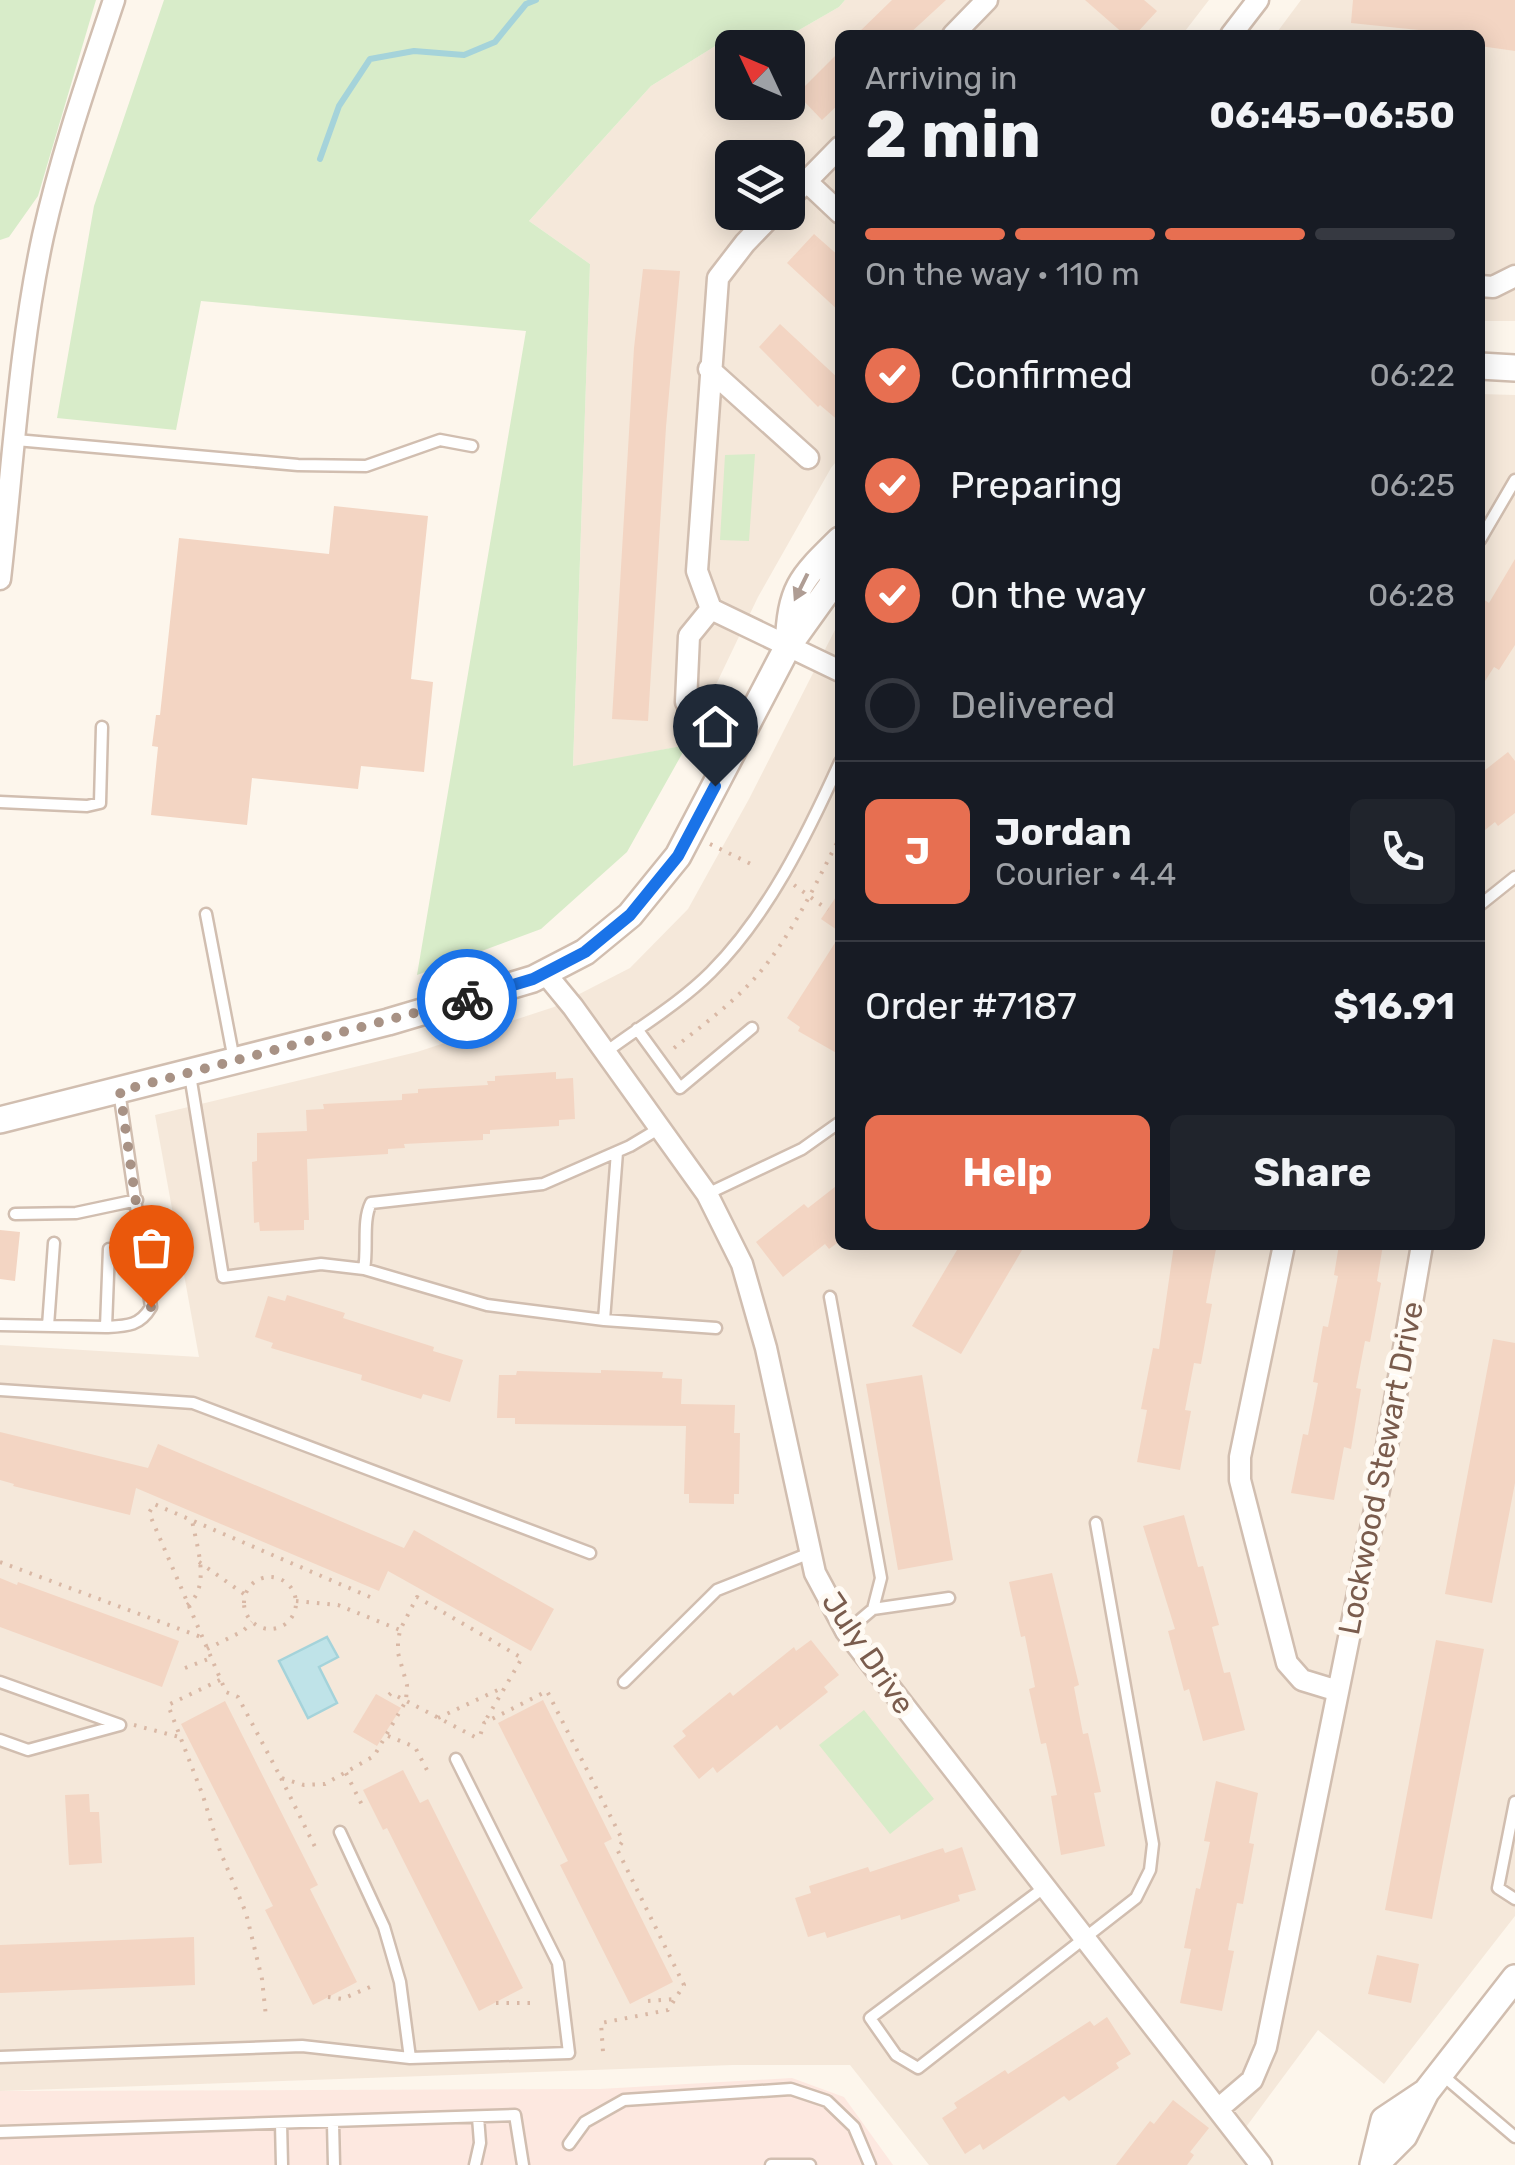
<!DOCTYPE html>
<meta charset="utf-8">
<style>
body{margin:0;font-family:Rubik,sans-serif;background:#20242c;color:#f1f3f6;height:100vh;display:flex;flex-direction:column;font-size:38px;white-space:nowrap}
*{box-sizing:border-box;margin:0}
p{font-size:32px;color:#9ea1a6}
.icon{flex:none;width:55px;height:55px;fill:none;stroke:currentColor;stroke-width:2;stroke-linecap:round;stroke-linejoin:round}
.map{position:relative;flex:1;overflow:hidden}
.drawer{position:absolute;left:835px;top:30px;width:650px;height:1220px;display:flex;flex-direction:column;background:#171b24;border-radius:15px;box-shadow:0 5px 25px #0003}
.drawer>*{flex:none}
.needle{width:65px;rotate:314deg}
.tools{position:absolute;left:715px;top:30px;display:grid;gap:20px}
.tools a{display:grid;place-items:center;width:90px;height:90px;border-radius:15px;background:#171b24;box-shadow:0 5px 25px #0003;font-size:50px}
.pin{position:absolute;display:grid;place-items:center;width:85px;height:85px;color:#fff;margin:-102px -42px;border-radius:50% 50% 50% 0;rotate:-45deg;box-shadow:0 0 10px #0007}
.pin .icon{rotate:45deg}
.courier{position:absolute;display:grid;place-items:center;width:100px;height:100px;margin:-50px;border:8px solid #1a73e8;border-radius:50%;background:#fff;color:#222;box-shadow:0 2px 12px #0007}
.headline em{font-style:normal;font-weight:700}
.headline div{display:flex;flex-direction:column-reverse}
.headline{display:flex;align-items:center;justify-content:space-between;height:170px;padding:0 30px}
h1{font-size:65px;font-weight:700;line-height:75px}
.bar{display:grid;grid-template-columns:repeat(4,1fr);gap:15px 10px;align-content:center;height:120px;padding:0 30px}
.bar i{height:12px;border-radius:8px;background:#363941}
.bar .active{background:#e76f51}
.bar p{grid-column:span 4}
.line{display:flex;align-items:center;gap:25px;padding:0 30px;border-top:2px solid #363941}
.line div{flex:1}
.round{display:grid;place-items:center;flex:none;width:105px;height:105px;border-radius:15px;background:#20242c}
ol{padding:0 30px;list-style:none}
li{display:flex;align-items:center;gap:30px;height:110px}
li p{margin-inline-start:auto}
li .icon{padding:10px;border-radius:50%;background:#e76f51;color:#fff;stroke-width:4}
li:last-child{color:#9ea1a6}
li i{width:55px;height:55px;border:5px solid #363941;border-radius:50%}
.cta{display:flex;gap:20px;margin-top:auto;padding:20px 30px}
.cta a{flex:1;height:115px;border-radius:15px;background:#e76f51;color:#fff;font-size:40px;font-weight:700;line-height:115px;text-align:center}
.cta a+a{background:#20242c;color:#f1f3f6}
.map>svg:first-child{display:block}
</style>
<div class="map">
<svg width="1515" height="2165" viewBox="0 0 1515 2165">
<rect width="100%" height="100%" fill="#fdf6ec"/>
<path fill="#f5e8da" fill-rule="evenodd" d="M845,0H1209L1182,35H840V457L831,468L758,597L687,745L573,767L590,264L529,221L651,86L741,30L780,41L839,7ZM732,48H788V102H732ZM732,158H788V212H732Z
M1301,0H1515V321H1480V35H1275Z
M1480,394L1515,395V1916L1384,2084L1318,2030L1232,2146L1246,2165H929L850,2065H733L0,2091V1345L199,1357L155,1115L417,1052L554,1007L630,968L688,909L749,799L840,620V1245H1480Z"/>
<path fill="#fde8e0" d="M792,2078L844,2097L893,2165H0V2091L600,2089Z"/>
<path fill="#d8ecc9" d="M0,0H96L38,196L9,237L0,240Z
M164,0H845L839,7L780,41L741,30L651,86L529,221L590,264L573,766L687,745L627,852L541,929L417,975L526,331L201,301L176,430L57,418L94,206Z
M755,454L749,541L720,540L725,455Z
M864,1710L934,1799L890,1834L819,1745Z"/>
<path fill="#bfe3e8" stroke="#a5d3da" stroke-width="2.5" d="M327,1637L338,1657L319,1667L337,1703L308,1718L279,1661Z"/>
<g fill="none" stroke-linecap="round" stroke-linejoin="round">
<path stroke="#a5d3da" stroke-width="6" d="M320,159L339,106L370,59L414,51L464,55L495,42L526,4L536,0"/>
</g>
<path fill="#f3d5c3" d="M892,0H946L908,35H856Z
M1085,0H1144L1157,11L1135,35H1125Z
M1353,0H1515V51L1480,46V35H1437L1438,32L1351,23Z
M840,51V103L822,120L797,94Z
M814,234L840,257V312L787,263Z
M643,269L680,271L666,427L648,721L612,719L634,348Z
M780,324L840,380V422L820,405L818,407L759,347Z
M334,506L428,516L411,679L433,682L424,772L361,766L358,789L252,778L247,825L151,815L158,747L152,746L156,715H160L179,538L329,554Z
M1515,559V645L1499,670L1494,667L1480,689V597L1489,603Z
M1508,752L1515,761V813L1498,826L1495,822L1480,834V774Z
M840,891V932L821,919Z
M840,935V1055L798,1031L800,1027L787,1018Z
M556,1072V1079L573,1078L575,1119L559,1120V1126L490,1130V1134H483V1140L404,1144L405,1148L388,1149V1154L307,1159L309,1220H304V1230L260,1231L259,1222L254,1223L252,1162L257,1161V1133L307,1131L306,1110L324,1109L323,1104L402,1100V1094L418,1093V1089L488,1085L487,1081H495V1076Z
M840,1183V1241L829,1249L825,1244L783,1277L756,1242L804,1204L808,1208Z
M0,1230L20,1232L15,1281L0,1279Z
M960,1245H1025L961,1354L912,1326Z
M1174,1245L1216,1249L1206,1303L1212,1304L1201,1364L1194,1363L1185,1410L1191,1411L1180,1470L1137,1462L1147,1410L1141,1409L1153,1348L1159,1349Z
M1339,1245H1383L1377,1281L1381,1283L1370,1342L1365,1341L1356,1388L1361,1389L1351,1449L1344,1447L1334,1500L1291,1493L1303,1434L1308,1435L1318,1383L1313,1382L1323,1326L1328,1327L1338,1276L1334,1275Z
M287,1295L345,1313L343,1318L434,1347L433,1351L463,1360L450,1402L423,1394L421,1399L361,1380L362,1375L271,1348L273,1343L255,1337L268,1296L285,1301Z
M1493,1339L1515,1343V1483L1492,1603L1445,1594Z
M601,1370L663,1372L662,1378L682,1379L681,1404L735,1405L734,1433H740L739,1494H734V1504L689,1503V1494H684L686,1426L515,1424V1418H497L499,1375H516L517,1371L601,1373Z
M922,1375L953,1560L898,1570L866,1384Z
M0,1432L148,1468L158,1444L404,1548L414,1530L554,1609L531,1651L388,1571L379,1591L136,1488L130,1515L13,1486L14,1484L0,1480Z
M1184,1515L1198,1567L1203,1566L1219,1625L1212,1627L1224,1673L1230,1672L1245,1730L1203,1741L1189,1689L1184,1691L1168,1631L1175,1629L1143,1526Z
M1052,1573L1079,1685L1074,1687L1083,1734L1088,1733L1101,1792L1094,1793L1105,1846L1061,1855L1051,1796L1057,1795L1046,1743L1041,1744L1029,1689L1035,1687L1025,1636L1021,1637L1009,1582Z
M0,1578L17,1585L18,1582L179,1641L162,1687L0,1627Z
M811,1640L839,1675L824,1687L828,1692L780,1730L777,1725L717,1773L713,1767L699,1779L673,1746L686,1736L682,1731L730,1692L733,1696L794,1647L796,1651Z
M1436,1640L1484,1649L1432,1919L1385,1910Z
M376,1694L401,1708L377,1746L353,1732Z
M543,1700L612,1839L604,1843L673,1982L630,2004L560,1865L568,1861L498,1723Z
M225,1701L318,1885L310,1889L357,1982L313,2005L265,1910L273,1906L181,1724Z
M403,1770L420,1803L428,1799L523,1988L479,2011L387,1828L383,1830L363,1790Z
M1216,1781L1258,1793L1249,1843L1254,1844L1243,1904L1237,1903L1228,1950L1234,1951L1222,2011L1180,2003L1191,1949L1184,1948L1196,1888L1200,1889L1210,1842L1204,1841Z
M89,1794L90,1812H99L102,1863L69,1865L65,1795Z
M962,1847L976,1890L958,1895L960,1901L901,1920L900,1915L827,1938L825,1932L808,1937L795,1898L811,1893L809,1886L868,1867L870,1872L943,1848L945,1853Z
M194,1937L195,1985L0,1993V1945Z
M1377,1955L1419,1964L1411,2003L1368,1994Z
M1107,2017L1131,2054L1116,2063L1119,2068L1069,2101L1064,2096L983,2150L980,2144L965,2154L942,2118L957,2108L954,2103L1005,2070L1008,2074L1090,2021L1094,2026Z
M1173,2100L1209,2128L1190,2152L1194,2155L1187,2165H1116L1150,2121L1154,2124Z"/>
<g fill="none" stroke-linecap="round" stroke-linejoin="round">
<defs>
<path id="service" d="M16,440L298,465L366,466L440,440L472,446
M1480,540L1515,480
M0,802L87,806L100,803L102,727
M1480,905L1515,877
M206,914L234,1060
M637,1029L680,1088L752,1028
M606,1052C641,1026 680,1003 711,972C768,915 807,835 840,762
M190,1075L223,1277L321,1264L364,1269L487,1305L604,1320L716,1328
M707,1194L802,1149L840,1122
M15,1214L76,1213L137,1200
M364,1269C368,1248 362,1221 371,1203L543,1184L630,1146L660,1128
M830,1297L881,1578L873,1609L847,1631
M604,1320L617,1152
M0,1325L106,1327L109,1249
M48,1326L54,1243
M106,1327C127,1326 140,1326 151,1307L119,1091
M0,1390L193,1403L590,1553
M873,1609L949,1598
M0,1682L120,1725L28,1750L0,1740
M624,1682L717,1590L810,1553
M1515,1802L1498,1888L1515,1899
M1045,1887L870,2018L896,2055L918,2068L1136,1898L1150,1870L1153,1844L1096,1523
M0,2057L302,2046L410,2058L400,1982L384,1927L340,1832
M410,2058L569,2053L558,1963L456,1759
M1441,2074L1515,2137
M281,2123L282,2165
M333,2123L334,2165
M0,2132L515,2115L523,2165
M569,2144L585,2122L624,2100L791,2089L827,2101L854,2127L870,2165
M475,2165L480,2143L478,2117
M771,2165H810"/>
<path id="minor" d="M953,35L987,0
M1231,35L1258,0
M806,181L840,213
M788,200L840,147
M775,212L745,243L718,278L697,571L711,609L840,671
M1480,286L1493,287L1515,276
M709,369L808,458
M0,579C13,465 19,347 43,236C61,155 88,78 114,0
M686,702L689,636L711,609
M545,973L573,1007L707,1194L742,1264L766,1348L815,1573L846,1631L1261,2165
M1284,1245L1240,1457V1480L1287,1663L1302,1680L1338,1691
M1218,2109L1252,2080L1266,2047L1382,1475L1422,1245"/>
<path id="tertiary" d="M1480,366L1515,368
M788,646C791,588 799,580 840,540
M0,1120L388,1022L533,979L585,952L630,915L678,856L788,646L831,586L840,559
M1373,2165L1384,2120L1426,2092
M1375,2165L1404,2136L1426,2092L1515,1978"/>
</defs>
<use href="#service" stroke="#d1beb0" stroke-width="15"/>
<use href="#minor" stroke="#d1beb0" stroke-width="25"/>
<use href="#tertiary" stroke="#d1beb0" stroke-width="30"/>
<path stroke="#d9b8a5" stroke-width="4" stroke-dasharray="2.5 8" stroke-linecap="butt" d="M710,844L753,865
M794,885L828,910
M674,1048C704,1024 736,1001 761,971C794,931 816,883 840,837
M0,1562L201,1637
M199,1562L244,1594
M244 1603a26 26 0 1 1 52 0a26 26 0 1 1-52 0Z
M370,1597L154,1504L149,1513L226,1692L238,1697L281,1778L304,1785L325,1784L374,1756L406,1701L407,1685L398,1653V1642L400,1630L417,1597L522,1658L484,1723
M296,1601L338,1605L400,1630
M187,1605C212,1588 196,1544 192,1520
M207,1649L243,1631L252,1622
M185,1668L211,1658
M220,1680L168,1705L203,1796L220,1851L246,1913L262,1979L266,2017
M389,1695L391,1693L475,1737L480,1736L484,1723L547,1691L623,1841L617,1849L684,1985L668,2010L601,2023L603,2052
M438,1718L502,1688
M134,1725L183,1738
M388,1736L415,1747L429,1774
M346,1773L363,1807
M281,1778L318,1853
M328,1997L342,1999L370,1987
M648,2001L674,1999
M496,2003H532"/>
<use href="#service" stroke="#fff" stroke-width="10"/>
<use href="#minor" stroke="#fff" stroke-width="20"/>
<use href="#tertiary" stroke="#fff" stroke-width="25"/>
</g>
<defs><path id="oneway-solid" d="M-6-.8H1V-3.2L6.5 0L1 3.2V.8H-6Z" transform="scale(2.5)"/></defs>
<use fill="#af9d94" href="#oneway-solid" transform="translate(801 587) rotate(116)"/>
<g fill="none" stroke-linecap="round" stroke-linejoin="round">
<path stroke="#a89285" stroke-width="10" stroke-dasharray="0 18" d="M151,1307L120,1091L467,999"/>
<path stroke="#1a73e8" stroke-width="12" d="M467,999L533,979L585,952L630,915L678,856L715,786"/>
</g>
<g text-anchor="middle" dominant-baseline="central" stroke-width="10" stroke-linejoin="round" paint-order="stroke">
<g font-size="30" fill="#7a5c4d" stroke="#fffaf3">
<text transform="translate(1381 1468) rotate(-79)">Lockwood Stewart Drive</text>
<text transform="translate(868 1653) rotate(56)">July Drive</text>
</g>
</g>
</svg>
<div class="tools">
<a><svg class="needle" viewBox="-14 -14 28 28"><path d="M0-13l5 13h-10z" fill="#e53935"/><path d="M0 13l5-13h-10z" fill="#9ea1a6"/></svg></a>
<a><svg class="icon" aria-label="layers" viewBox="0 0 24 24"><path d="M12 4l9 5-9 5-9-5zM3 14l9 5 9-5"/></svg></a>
</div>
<div class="pin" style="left:151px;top:1307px;background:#ea580c"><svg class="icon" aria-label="bag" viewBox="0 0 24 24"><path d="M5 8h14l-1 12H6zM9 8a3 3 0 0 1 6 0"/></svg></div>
<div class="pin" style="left:715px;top:786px;background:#1f2937"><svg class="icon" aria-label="home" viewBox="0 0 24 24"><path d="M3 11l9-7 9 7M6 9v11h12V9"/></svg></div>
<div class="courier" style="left:467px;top:999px"><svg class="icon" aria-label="bike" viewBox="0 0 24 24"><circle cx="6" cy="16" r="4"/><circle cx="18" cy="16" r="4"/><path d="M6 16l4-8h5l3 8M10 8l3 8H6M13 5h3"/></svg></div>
<section class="drawer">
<div class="headline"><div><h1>2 min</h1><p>Arriving in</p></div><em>06:45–06:50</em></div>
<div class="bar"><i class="active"></i><i class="active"></i><i class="active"></i><i></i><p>On the way · 110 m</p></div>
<ol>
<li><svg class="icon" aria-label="check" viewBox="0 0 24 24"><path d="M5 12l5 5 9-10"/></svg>Confirmed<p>06:22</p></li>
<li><svg class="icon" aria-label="check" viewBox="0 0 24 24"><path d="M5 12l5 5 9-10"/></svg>Preparing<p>06:25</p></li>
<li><svg class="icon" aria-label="check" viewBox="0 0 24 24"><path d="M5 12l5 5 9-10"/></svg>On the way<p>06:28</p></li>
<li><i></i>Delivered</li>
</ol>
<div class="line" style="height:180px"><b class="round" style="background:#e76f51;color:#fff">J</b><div><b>Jordan</b><p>Courier · 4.4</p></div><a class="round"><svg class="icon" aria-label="phone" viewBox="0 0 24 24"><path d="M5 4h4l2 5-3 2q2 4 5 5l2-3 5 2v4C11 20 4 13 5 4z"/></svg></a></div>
<div class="line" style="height:130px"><div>Order #7187</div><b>$16.91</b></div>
<div class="cta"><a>Help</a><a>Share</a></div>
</section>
</div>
